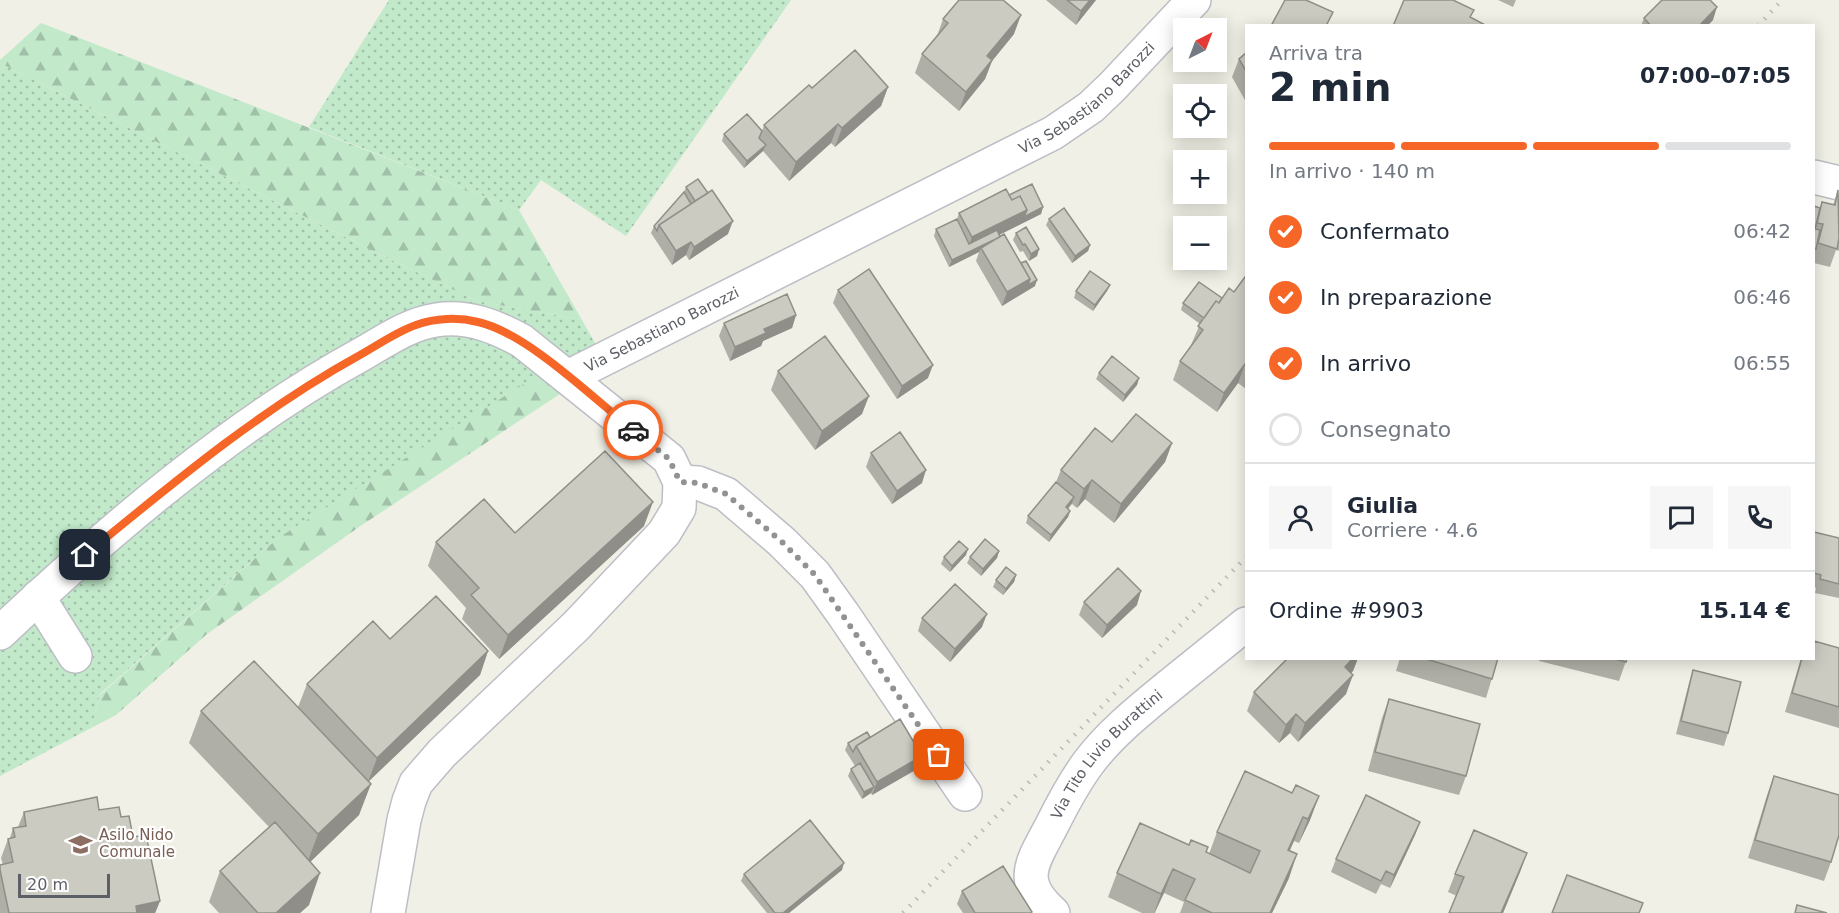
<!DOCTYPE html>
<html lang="it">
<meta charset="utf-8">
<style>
body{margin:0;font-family:"DejaVu Sans",sans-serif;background:#f6f6f7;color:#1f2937;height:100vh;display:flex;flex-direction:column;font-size:22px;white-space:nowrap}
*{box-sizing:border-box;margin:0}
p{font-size:20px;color:#747a83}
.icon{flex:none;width:33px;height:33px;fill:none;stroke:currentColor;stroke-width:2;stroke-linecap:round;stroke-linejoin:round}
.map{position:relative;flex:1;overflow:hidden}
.details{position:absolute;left:1245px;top:24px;width:570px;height:636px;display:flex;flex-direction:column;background:#fff;border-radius:0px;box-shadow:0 3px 15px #0003}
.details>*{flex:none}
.needle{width:39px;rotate:42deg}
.tools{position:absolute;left:1173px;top:18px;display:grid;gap:12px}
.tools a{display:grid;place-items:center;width:54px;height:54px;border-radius:0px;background:#fff;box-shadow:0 3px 15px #0003;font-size:30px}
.scale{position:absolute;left:18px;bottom:15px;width:92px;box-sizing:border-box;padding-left:6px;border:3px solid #5d5f67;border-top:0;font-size:16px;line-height:21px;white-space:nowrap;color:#5d5f67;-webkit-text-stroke:4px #fff;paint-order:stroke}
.pin{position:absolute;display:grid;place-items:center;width:51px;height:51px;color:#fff;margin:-26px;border-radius:12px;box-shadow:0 3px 9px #0006}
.courier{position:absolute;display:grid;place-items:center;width:60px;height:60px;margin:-30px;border:4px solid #f56627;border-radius:50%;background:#fff;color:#222;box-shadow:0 2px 8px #0007}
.summary em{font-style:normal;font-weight:800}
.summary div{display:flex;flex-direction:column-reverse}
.summary{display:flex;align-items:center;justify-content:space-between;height:102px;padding:0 24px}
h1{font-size:39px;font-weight:800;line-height:45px}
.bar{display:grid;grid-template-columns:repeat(4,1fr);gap:9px 6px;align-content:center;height:72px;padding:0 24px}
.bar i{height:8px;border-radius:4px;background:#e0e1e3}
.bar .on{background:#f56627}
.bar p{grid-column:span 4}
.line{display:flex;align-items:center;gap:15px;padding:0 24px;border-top:2px solid #e0e1e3}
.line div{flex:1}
.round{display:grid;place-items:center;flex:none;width:63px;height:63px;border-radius:0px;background:#f6f6f7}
ol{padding:0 24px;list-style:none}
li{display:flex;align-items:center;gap:18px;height:66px}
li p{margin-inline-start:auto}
li .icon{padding:6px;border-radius:50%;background:#f56627;color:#fff;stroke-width:4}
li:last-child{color:#747a83}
li i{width:33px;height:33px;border:3px solid #e0e1e3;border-radius:50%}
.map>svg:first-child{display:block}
</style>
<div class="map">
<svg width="1839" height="913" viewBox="0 0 1839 913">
<defs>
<pattern id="grass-dots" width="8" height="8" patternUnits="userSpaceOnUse" patternTransform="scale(1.5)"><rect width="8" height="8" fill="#c1e9ca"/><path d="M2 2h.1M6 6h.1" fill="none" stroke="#a0c0a8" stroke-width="1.8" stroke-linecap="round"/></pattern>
<pattern id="forest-firs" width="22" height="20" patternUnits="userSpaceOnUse" patternTransform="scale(1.5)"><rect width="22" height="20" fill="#c1e9ca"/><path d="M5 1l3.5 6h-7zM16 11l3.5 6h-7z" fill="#a0c0a8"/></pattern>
</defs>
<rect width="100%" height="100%" fill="#f0f0e6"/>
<path fill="url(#grass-dots)" d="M389,0H791L626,236L541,180L519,210L309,127Z
M0,63L379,254L477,301L582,320L608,366L559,363L278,538L100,694L91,728L0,776Z"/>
<path fill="url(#forest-firs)" d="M41,23L519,210L582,320L477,301L379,254L0,63V60Z
M559,362L584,378L359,527L207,634L116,715L91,728L100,695L278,538Z"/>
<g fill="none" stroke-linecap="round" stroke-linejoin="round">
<defs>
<g id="minor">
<path d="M1814,177L1839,183"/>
<path id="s1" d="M568,377L1053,133L1091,107L1112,87L1194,0"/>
<path d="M680,482L698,483L726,494L782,542L815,575L843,614L965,794"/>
<path d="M38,597L75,656"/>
<path d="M0,633C107,532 232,425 362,354C385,341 409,324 436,320C467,315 495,326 522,341L669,459L680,482L679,508L664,533L576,626L442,753L416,783L409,801L404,820L388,913"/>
<path id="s2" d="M1053,913C1016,880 1033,862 1052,825C1063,803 1074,782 1089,762C1111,733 1140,710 1168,687C1194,666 1220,645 1246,624"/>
</g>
</defs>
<use href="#minor" stroke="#bdbec5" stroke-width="36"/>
<use href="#minor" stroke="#fff" stroke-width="33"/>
<path stroke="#b9b9ba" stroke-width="4.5" stroke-dasharray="1.5 8" stroke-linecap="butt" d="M1758,26L1782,0
M903,913L1246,557"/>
</g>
<path fill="#afafa7" d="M1046,0H1096L1076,25Z
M1498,0H1516L1513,7Z
M1644,18L1713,20L1707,26H1641Z
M943,19L1014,34L992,61L985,79L959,111L915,73L922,54L937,36Z
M1246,53V102L1232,77L1239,59Z
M888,87L881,106L835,147L831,143L789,181L763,151L744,168L722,141L724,134L762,131L764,125L812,88Z
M686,187L728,234L689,260L686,255L672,265L651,233L654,226L684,192Z
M1838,190L1839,251L1836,250L1830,267L1814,263V206L1820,208L1822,202L1833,205Z
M1009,195L1043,207L1041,214L999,235L1035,286L1002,306L976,261L979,252L949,267L934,236L936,229L957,219L959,213Z
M1049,219L1090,245L1088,251L1072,263L1046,225Z
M1016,233L1039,249L1037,256L1029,261L1023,251L1020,252L1013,240Z
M1246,278V389L1238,383L1217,412L1173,380L1180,361L1191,345L1200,324L1181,310L1183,303L1222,298L1234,292Z
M1110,285L1107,291L1093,311L1074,298L1076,291Z
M838,290L928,378L897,399L833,303Z
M796,315L792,328L763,341L761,346L730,361L719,336L724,323Z
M778,371L862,414L815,450L771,390Z
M1099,373L1139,378L1137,385L1123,402L1096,379Z
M1112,442L1172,443L1165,462L1114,523L1085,499L1077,508L1072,504L1068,509L1070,511L1068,517L1049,542L1026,523L1028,516L1056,482L1061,470Z
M871,453L922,483L892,504L866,467Z
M644,526L499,659L462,619L466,608L428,566L436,542L515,533Z
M1814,532L1839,538V598L1815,593L1816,588L1814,587Z
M999,551L997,558L981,576L967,563L970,557Z
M966,555L950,572L941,564L944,557Z
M1016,575L1014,582L1003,595L993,587L996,580Z
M1084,602L1137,605L1102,638L1079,615Z
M922,618L982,627L950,662L918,631Z
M390,639L488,651L480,675L369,781L359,815L310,862L309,905L300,913H219L209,902L220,871L269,827L189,743L201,711L298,707L307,684Z
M1839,648V728L1785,712L1801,658H1814Z
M1288,658H1358L1353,671L1351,673L1346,694L1298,742L1290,733L1279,743L1247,711L1254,692Z
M1400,658H1498L1486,698L1396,671Z
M1539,658H1627L1619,681L1539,661Z
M1693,670L1728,733L1724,746L1676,734L1689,683Z
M1389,699L1466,776L1459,795L1368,771L1382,718Z
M870,737L922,756L917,769L872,795L871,793L862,799L848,776L851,769L855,766L845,750L848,743Z
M1774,776L1831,862L1824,881L1748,858L1767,795Z
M1292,793L1319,796L1310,820L1299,843L1294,841L1290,850L1289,878L1272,913H1180L1184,902L1164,893L1155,913H1142L1108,897L1117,873L1189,845L1208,847L1206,852L1209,854L1217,832Z
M99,810L121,817L133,837L160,901L155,913H0V865H3L1,858L8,839L10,838L13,828L18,827L24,812Z
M1420,822L1415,835L1390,888L1381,884L1376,894L1331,872L1336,859Z
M1527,853L1520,872L1503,913H1449L1457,896L1448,892L1455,874Z
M842,870L789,913H767L741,881L744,874Z
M962,891L1032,913H963L957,904Z"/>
<path fill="#8f8e88" d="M1090,0H1096L1076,25L1081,11Z
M1717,7L1713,20L1707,26H1699Z
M1021,15L1014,34L992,61L985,79L959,111L966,92L987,56Z
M888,87L881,106L835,147L842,128Z
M838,124L831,143L789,181L796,162Z
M766,145L763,151L744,168L747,161Z
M1043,207L1041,214L967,251L972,237L1027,210Z
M733,221L728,234L689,260L694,247Z
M1000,237L981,248L979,252L949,267L952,260Z
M691,242L686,255L672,265L676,251Z
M1090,245L1088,251L1072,263L1075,256Z
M1039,249L1037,256L1029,261L1031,254Z
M1030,279L1037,280L1035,286L1002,306L1007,292Z
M1110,285L1107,291L1093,311L1095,305Z
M796,315L792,328L763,341L761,346L730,361L735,347L764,329Z
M1245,364L1238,383L1217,412L1224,393Z
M933,365L928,378L897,399L902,386Z
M1139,378L1137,385L1123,402L1125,395Z
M869,396L862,414L815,450L822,431Z
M1172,443L1165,462L1114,523L1121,504Z
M926,470L922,483L892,504L897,491Z
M1092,480L1085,499L1077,508L1084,489Z
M1074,497L1072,503L1063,514L1066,507Z
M653,502L644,526L499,659L508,635Z
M1070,511L1068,517L1049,542L1051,535Z
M968,549L966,555L950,572L952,566Z
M999,551L997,558L981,576L983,569Z
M1016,575L1014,582L1003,595L1006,589Z
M1141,591L1137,605L1102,638L1107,625Z
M987,614L982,627L950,662L955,649Z
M488,651L480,675L368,782L377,758Z
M1353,658H1358L1353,671L1338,686L1345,667Z
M1353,675L1346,694L1298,742L1305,723Z
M1296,714L1290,733L1279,743L1286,725Z
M922,756L917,769L872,795L877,782Z
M371,784L359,815L306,866L318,834Z
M874,787L871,793L862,799L864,792Z
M1319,796L1310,820L1299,843L1308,819Z
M1303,817L1294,841L1279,874L1288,850Z
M1420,822L1415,835L1390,888L1394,875Z
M1527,853L1520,872L1503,913H1501Z
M1297,854L1289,878L1272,913H1270Z
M844,863L842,870L789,913H783Z
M1173,869L1164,893L1154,913L1161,894Z
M320,873L309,905L300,913H276Z
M160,901L155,913H133L136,906Z"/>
<path fill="#cccbc2" stroke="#8f8e88" stroke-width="1.5" d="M959,0H1003L1021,15L987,56L992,60L966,92L922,54L948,23L943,19Z
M1067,0H1090L1081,11Z
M1285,0H1306L1333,12L1326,26H1271Z
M1404,0H1453L1474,10L1470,17L1487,26H1393Z
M1662,0H1710L1717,7L1699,26H1651L1644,18Z
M855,50L888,87L842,128L838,124L796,162L764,125L809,85L812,88Z
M1246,53V71L1239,59Z
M747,114L762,131L759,138L766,145L747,161L724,134Z
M698,179L708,193L695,201L686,187Z
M1032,184L1043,207L1024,217L1027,210L1020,196L1012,200L1009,195Z
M1006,189L1012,200L1020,196L1027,210L972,237L959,213Z
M712,190L733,221L694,247L691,242L676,251L659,225Z
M1838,190L1839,238L1837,249L1818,243L1823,224L1817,223L1822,202L1835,205Z
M684,192L691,204L659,225L657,231L654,226Z
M1814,206L1820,208L1815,229L1820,230L1816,249L1814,248Z
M1064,208L1090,245L1075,256L1049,219Z
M957,219L969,244L997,230L1000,237L952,260L936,229Z
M1026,227L1039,249L1031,254L1025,244L1023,245L1016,233Z
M1004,234L1030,279L1007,292L981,248Z
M1026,261L1037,280L1028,285L1030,279L1021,263Z
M869,269L933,365L902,386L838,290Z
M1090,271L1110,285L1095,305L1076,291Z
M1245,277L1246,278V366L1245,364L1224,393L1180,361L1203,330L1198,326L1216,301L1219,303L1229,288L1234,292Z
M1199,282L1222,298L1219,303L1216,301L1204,318L1183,303Z
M787,294L796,315L764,329L766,333L735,347L724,323Z
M825,336L869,396L822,431L778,371Z
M1112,356L1139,378L1125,395L1099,373Z
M1136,414L1172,443L1121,504L1092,480L1084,489L1061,470L1095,428L1112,442Z
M900,432L926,470L897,491L871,453Z
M605,451L653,502L508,635L471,595L479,588L436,542L484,499L515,533Z
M1056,482L1074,497L1066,507L1070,511L1051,535L1028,516Z
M1814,532L1839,538V584L1820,579L1821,575L1814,573Z
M985,539L999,551L983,569L970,557Z
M959,541L968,549L952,566L944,557Z
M1006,567L1016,575L1006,589L996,580Z
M1118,568L1141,591L1107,625L1084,602Z
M955,584L987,614L955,649L922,618Z
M436,596L488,651L377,758L307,684L373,621L390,639Z
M1814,641L1839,648V707L1792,693L1802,658H1814Z
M1288,658H1353L1345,667L1353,675L1305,723L1296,714L1286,725L1254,692Z
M1423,658H1498L1492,679Z
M1612,658H1627L1626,662Z
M254,661L371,784L318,834L201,711Z
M1693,670L1741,682L1728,733L1681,721Z
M1389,699L1480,724L1466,776L1375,752Z
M900,719L922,756L877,782L856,746Z
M867,732L870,737L856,746L853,752L848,743Z
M860,763L874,787L864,792L851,769Z
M1245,771L1292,793L1296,785L1319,796L1308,819L1303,817L1288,850L1297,854L1270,913H1212L1185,900L1195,879L1173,869L1161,894L1117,873L1140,823L1189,845L1191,840L1208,847L1206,852L1250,873L1260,851L1217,832Z
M1774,776L1839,795V835L1831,862L1755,840Z
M1366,795L1420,822L1394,875L1386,871L1381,881L1336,859Z
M97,797L99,810L119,807L121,817L129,816L133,837L146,835L160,901L136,906L137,913H9L0,870V865L13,862L8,839L15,837L13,828L26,826L24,812Z
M810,820L844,863L783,913H775L744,874Z
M275,822L320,873L276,913H258L220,871Z
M1474,830L1527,853L1501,913H1449L1464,877L1455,874Z
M1003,866L1032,912L1031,913H975L962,891Z
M1567,875L1643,903L1639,913H1552Z
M1797,905L1827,913H1795Z"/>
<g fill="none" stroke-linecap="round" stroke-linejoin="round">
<path stroke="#909293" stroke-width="6" stroke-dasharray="0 10.8" d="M633,430L669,459L680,482L698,483L726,494L782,542L815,575L939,755"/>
<path stroke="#f56627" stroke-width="8" d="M85,555C173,483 260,410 360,355C378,345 396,332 416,325C435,318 458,317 478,322C527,333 593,398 633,430"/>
</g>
<defs>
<symbol id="school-bare" viewBox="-9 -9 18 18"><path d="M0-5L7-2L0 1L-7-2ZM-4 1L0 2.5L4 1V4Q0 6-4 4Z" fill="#8d6e63" stroke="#fff" stroke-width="2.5" paint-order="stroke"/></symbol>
</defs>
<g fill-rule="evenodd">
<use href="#school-bare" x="64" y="828" width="33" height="33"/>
</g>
<g text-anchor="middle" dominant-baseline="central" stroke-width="4.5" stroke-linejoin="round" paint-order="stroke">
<g font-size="15" fill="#5d5f67" stroke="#fff">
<text stroke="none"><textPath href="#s1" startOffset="591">Via Sebastiano Barozzi</textPath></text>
<text stroke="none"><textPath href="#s1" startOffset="105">Via Sebastiano Barozzi</textPath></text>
<text stroke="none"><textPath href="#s2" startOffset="190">Via Tito Livio Burattini</textPath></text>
</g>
<g font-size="15" fill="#785e54" stroke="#fff" text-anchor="start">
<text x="99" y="835">Asilo Nido<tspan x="99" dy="17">Comunale</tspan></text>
</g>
</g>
</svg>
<div class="tools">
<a><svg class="needle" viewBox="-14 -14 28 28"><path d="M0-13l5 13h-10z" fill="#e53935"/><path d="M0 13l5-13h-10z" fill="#747a83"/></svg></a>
<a><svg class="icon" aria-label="locate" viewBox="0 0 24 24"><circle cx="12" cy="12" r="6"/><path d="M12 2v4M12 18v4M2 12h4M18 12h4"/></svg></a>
<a>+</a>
<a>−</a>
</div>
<div class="scale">20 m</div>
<div class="pin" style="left:939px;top:755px;background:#ea580c"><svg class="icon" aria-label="bag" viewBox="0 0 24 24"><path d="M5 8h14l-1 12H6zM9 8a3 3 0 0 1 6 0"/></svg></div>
<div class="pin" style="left:85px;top:555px;background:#1f2937"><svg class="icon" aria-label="home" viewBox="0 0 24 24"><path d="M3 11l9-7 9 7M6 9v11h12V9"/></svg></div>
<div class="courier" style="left:633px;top:430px"><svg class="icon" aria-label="car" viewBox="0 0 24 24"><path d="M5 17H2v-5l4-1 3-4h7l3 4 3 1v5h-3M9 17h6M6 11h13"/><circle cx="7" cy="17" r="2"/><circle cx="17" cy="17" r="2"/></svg></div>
<section class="details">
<div class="summary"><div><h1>2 min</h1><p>Arriva tra</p></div><em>07:00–07:05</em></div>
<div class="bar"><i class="on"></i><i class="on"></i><i class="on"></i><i></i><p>In arrivo · 140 m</p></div>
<ol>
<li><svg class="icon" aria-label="check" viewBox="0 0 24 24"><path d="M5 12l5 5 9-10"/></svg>Confermato<p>06:42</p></li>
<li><svg class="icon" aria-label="check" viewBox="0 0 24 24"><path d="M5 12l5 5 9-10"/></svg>In preparazione<p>06:46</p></li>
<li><svg class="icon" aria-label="check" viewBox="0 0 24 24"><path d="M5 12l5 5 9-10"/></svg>In arrivo<p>06:55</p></li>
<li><i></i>Consegnato</li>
</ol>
<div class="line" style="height:108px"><a class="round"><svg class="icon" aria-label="person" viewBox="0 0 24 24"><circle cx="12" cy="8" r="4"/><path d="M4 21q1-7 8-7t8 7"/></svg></a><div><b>Giulia</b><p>Corriere · 4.6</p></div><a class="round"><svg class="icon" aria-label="chat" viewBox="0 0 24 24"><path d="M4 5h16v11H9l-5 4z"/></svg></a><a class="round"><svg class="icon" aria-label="phone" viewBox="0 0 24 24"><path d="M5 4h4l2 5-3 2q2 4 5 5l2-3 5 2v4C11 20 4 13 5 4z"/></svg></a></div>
<div class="line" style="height:78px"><div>Ordine #9903</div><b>15.14 €</b></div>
</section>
</div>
